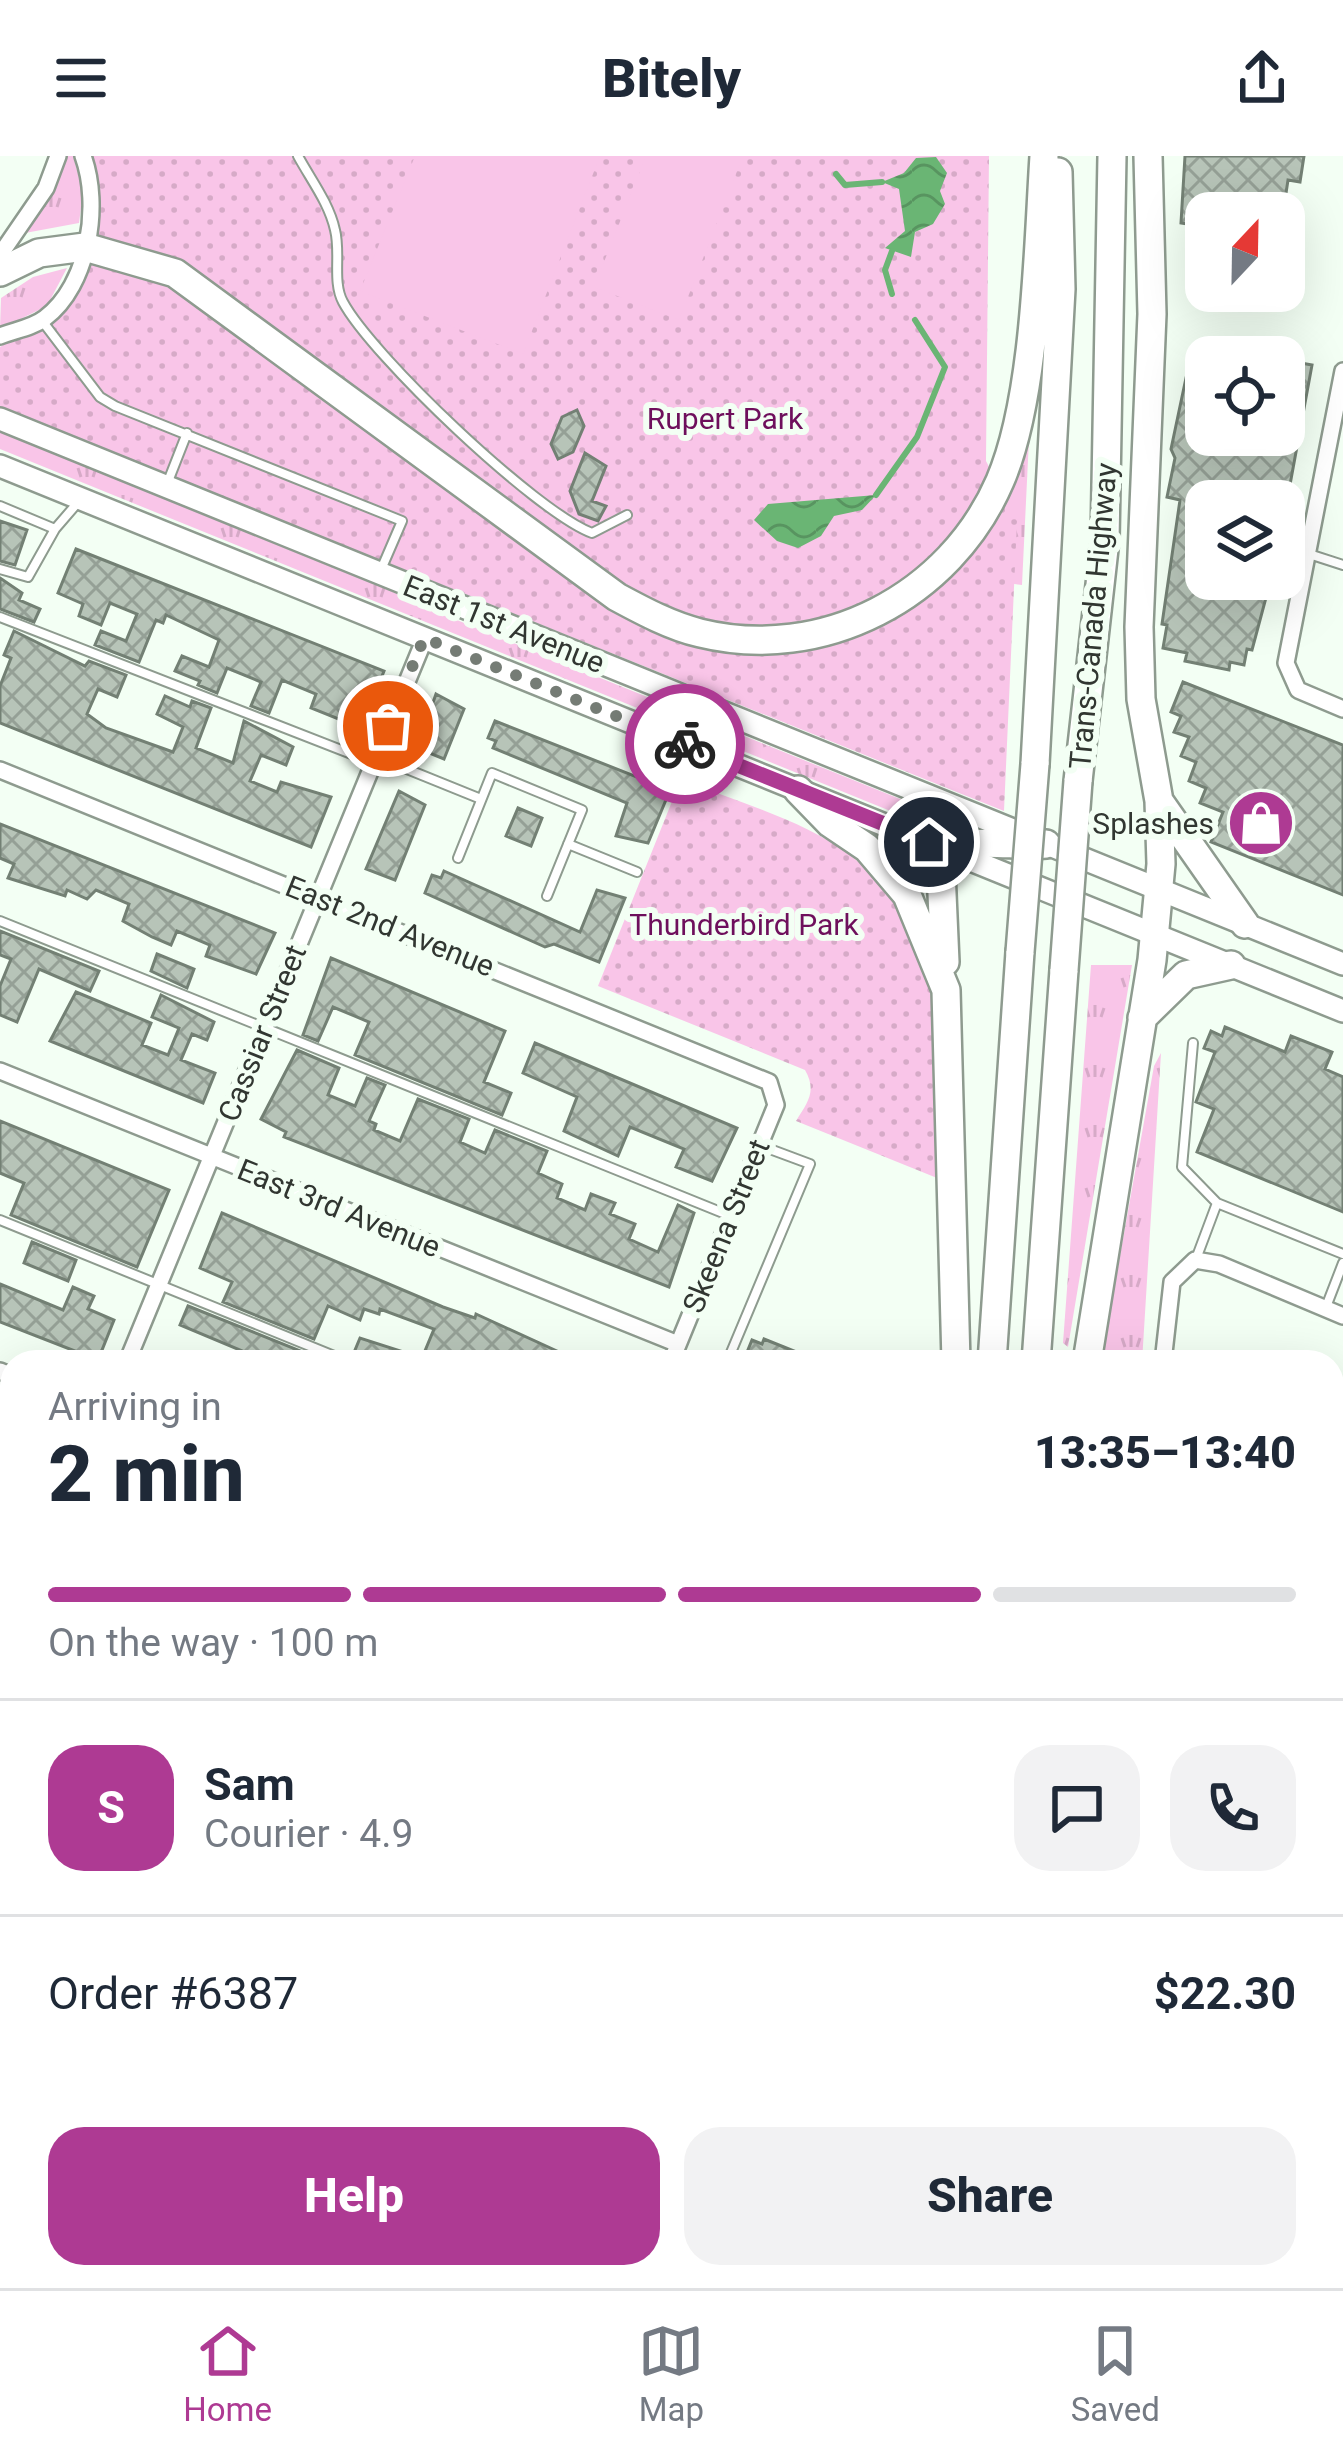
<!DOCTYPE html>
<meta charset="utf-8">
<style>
body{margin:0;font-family:Roboto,sans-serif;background:#f2f2f3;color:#1f2937;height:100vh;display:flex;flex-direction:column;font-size:45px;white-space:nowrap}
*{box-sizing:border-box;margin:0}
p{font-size:39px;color:#747a83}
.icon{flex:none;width:66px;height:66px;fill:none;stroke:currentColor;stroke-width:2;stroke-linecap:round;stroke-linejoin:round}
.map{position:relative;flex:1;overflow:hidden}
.sheet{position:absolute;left:0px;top:1194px;width:1344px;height:939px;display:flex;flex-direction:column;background:#fff;border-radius:36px 36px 0 0;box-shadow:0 12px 48px #0002}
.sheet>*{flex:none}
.needle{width:78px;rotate:22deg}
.controls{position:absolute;left:1185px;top:36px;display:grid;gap:24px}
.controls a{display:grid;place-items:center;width:120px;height:120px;border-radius:24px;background:#fff;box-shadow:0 12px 48px #0002;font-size:60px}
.pin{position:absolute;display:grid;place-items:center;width:102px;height:102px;color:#fff;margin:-51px;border:6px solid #fff;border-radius:50%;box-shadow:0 3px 12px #0007}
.courier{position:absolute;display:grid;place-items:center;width:120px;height:120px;margin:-60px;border:9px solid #ae3a93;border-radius:50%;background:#fff;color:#222;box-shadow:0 3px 15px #0007}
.overview em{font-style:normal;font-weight:800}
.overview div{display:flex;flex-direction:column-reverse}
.overview{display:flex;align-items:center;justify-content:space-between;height:204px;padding:0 48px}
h1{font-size:78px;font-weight:800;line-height:90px}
.bar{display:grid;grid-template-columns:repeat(4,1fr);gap:18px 12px;align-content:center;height:144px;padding:0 48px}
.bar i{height:15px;border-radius:9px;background:#e0e1e3}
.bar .on{background:#ae3a93}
.bar p{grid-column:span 4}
.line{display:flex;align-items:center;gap:30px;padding:0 48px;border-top:3px solid #e0e1e3}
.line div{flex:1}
.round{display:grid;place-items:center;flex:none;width:126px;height:126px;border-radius:36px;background:#f2f2f3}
.cta{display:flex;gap:24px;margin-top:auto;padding:24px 48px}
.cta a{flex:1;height:138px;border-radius:36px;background:#ae3a93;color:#fff;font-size:48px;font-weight:800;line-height:138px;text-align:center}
.cta a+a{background:#f2f2f3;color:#1f2937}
header{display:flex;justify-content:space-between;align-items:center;height:156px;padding:0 48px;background:#fff;font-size:54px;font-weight:800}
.menu{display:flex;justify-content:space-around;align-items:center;height:168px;border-top:3px solid #e0e1e3;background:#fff;font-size:33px;color:#747a83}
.menu a{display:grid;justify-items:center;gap:6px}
.menu .on{color:#ae3a93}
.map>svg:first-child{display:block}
</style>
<header><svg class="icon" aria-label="menu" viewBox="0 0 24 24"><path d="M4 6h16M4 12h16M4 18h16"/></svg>Bitely<svg class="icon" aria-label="share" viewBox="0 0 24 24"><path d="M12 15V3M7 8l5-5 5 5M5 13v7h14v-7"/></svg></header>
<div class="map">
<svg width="1343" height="2132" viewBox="0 0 1343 2132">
<defs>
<pattern id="grass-tufts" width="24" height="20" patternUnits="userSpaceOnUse" patternTransform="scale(3)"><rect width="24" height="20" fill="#f9c5e8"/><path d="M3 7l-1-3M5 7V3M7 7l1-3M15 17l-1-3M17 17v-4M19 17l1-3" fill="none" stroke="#d6aac7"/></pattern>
<pattern id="park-dots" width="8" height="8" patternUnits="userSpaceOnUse" patternTransform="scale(3)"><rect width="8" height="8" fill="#f9c5e8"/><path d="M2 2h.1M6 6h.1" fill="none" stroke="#d6aac7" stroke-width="1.8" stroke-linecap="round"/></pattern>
<pattern id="water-waves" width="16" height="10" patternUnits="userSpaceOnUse" patternTransform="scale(3)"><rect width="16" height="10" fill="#6ab574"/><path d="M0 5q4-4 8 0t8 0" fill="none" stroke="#589460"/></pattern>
<pattern id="building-cross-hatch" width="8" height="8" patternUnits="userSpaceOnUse" patternTransform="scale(3)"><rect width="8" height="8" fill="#b7c4b8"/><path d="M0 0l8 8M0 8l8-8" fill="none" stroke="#95a096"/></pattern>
</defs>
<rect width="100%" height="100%" fill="#f3fff4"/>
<path fill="url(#grass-tufts)" d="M65,0H73L83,36L79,67L25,77L57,27Z
M67,112L47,150L0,173L1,142L33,121Z
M0,276L228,363L447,460L967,670L947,678L0,293Z
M1029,283L1022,429L952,419L1000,366Z
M1091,809H1132L1068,1191L1063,1187Z
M1161,897L1142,1206H1101L1154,910Z"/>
<path fill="url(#park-dots)" d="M90,0H989L986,305L1017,365L1004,655L0,251V191C18,179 41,176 57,160C89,128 106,42 90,0Z
M681,623C736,646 802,663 850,699C953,777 937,907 937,1022L796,965C808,946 817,935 805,914L598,830Z"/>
<path fill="#f9c5e8" d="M415,0H600L523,198L360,135Z
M646,0H743L679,164L594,131Z"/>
<path fill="url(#water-waves)" d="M936,1L947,17L940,35L945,48L933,68L915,76L911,101L885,92L905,75L899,33L882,26L904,17L916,2Z
M876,339L862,354L834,360L821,380L798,392L777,385L754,364L768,348Z"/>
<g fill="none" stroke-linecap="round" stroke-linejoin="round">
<path stroke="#6ab574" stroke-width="6" d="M836,18L845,29L882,26
M892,138L885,114L892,95
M876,339L917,281L945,211L915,164"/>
</g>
<path fill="url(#building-cross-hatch)" stroke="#738074" stroke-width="3" d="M1185,0H1304L1300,26L1288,24L1283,57H1206V71L1181,67Z
M1284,204L1312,209L1287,345H1206V423H1271L1252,494L1247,493L1244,509L1230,506L1229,514L1185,505L1187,497L1163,492L1167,469L1162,468L1180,344L1167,341L1175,302L1171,293L1186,222L1206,226V279H1284Z
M577,254L584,270L573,296L558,303L551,288L562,261Z
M585,297L606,310L592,345L606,350L598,365L579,358L570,335Z
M0,365L27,374L15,409L0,405Z
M76,393L384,515L361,572L311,552L316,538L282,524L269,557L251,550L261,526L227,512L217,537L198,529L200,525L175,515L182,500L209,511L219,484L166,459L163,467L156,464L139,506L95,489L101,475L126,485L137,458L110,447L101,469L79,460L83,448L58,437Z
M0,422L22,437L19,444L40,453L34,466L0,453Z
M14,475L85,510L89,505L126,519L117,541L98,533L87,558L106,572L173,596L183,571L157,558L165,540L190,551L192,545L211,552L196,592L233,607L244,565L293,591L286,609L261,599L250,625L277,636L281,626L331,641L311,691L0,567V530L11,502L4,499Z
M1183,526L1343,589V739L1211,686L1223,656L1200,647L1206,632L1189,625L1196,606L1181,600L1189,581L1174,576L1181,560L1171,556Z
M436,538L464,553L444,603L417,592Z
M495,565L670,634L648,687L616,680L627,647L493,592L496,585L488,582Z
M399,635L425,649L395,724L366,713Z
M518,652L542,662L531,690L506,680Z
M0,668L275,777L256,818L206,800L210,789L177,775L171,789L152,781L123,765L129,748L96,734L87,743L67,734L65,740L8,722L14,708L0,702Z
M444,715L580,776L597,734L625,742L599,806L554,788L545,791L425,737L432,719L441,722Z
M0,775L99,815L90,835L39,813L17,866L0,859V830L11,803L0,799Z
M157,798L194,813L187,832L151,815Z
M331,802L505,875L484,926L511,937L502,959L355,899L369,866L333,851L318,885L303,879Z
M76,836L151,867L142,889L168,899L179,872L152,861L161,839L214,866L207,884L192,878L181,904L215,917L203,947L50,885Z
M1225,871L1285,896L1291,880L1332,896L1325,913L1343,921V1056L1197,996L1214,953L1196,946L1215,896L1204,892L1211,875L1222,880Z
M535,887L737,972L712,1025L676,1011L684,993L630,971L618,1000L564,975L577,941L523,917Z
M297,894L339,912L328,939L355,950L367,922L385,929L369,965L376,968L374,974L400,985L418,943L469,963L460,986L485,997L495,974L547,995L538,1017L562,1028L557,1042L585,1054L591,1038L615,1047L610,1058L635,1068L629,1083L658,1096L678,1049L694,1057L669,1131L284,981L286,976L261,963Z
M0,965L169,1034L137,1111L11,1059L24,1027L0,1017Z
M222,1057L443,1151L475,1162L476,1158L581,1206H505L492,1200L489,1206H357L353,1199L360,1182L422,1202L434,1173L380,1153L379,1158L364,1153L360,1164L328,1150L314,1183L223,1146L232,1126L200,1112Z
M32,1086L76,1104L68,1125L24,1107Z
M0,1128L63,1154L73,1131L94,1140L88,1153L114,1164L98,1204L0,1166Z
M188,1150L308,1198L305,1206H249L252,1199L180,1169Z
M764,1183L819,1205V1206H743L752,1184L762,1188Z"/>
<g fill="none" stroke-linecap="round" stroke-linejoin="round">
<defs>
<path id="service" d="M298,0C311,24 329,47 335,74C341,97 332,126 343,146C372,200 536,356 592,377L627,359
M43,166L100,241L115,250L402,365L380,416
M167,328L187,277
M0,350L55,373L28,421L0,413
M55,373L80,344
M1309,398L1343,409
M0,461L372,606
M377,601L481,643
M568,688L637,716
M458,702L492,617L582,654L547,740
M0,765L728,1059
M1193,887L1182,1011L1217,1047
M0,1064L349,1206
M1196,1103L1217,1047L1343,1098
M1326,1151L1343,1107
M727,1206L810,1008L759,989
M0,1807L12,1812
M1332,1964L1343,1969
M973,2121L975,2132
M54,2123L78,2132"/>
<path id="minor" d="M0,99L46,32L58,0
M0,180C15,174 32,172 45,162C89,129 101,49 83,0
M1343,215L1286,507L1298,534L1343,553
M0,614L769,926L776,949L671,1206
M0,915L678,1188
M127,1206L425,482
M1163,1206L1172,1126L1195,1104L1219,1108L1343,1160
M0,1215L12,1220
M0,1514L12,1485
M0,1532L12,1537
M1332,1752L1343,1756
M48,2132L53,2121
M290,2132L295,2121"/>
<path id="secondary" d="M0,263L1343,808
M0,310L1343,855"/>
<path id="primary" d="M1332,2080L1343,2054
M1309,2121L1343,2126
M680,2132L726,2121
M849,2132L914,2121"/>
<path id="motorway" d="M0,116L39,97L85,91L175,117L617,441C643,455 671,470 700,477C822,507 950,441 1000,325C1036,242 1038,92 1044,0
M1035,608L1061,133L1058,16
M1078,625L1105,384L1112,0
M798,634L830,667L867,692L907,739L946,834L956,1206
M1159,645L1245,768
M945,806L941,715L949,694C977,681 1014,691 1046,688
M1142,862L1186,819L1231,809
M992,1206L1020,796
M1036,1206L1064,814
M1087,1206L1152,804L1161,708L1159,645L1141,543L1139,471L1152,158L1148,0
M796,2132L800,2121
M843,2132L847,2121"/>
</defs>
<use href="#service" stroke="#8e9b8f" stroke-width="12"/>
<use href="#minor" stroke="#8e9b8f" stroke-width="20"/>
<use href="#secondary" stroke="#8e9b8f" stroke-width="26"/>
<use href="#primary" stroke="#8e9b8f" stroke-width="28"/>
<use href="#motorway" stroke="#8e9b8f" stroke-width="32"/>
<use href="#service" stroke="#fff" stroke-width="8"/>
<use href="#minor" stroke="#fff" stroke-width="15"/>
<use href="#secondary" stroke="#fff" stroke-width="21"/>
<use href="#primary" stroke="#fff" stroke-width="24"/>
<use href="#motorway" stroke="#fff" stroke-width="27"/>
<defs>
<path id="motorway-bridge" d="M1020,796L1035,608
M1064,814L1078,625"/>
</defs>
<use href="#motorway-bridge" stroke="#8e9b8f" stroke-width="32" stroke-linecap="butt"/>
<use href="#motorway-bridge" stroke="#fff" stroke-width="27"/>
</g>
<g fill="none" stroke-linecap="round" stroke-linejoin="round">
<path stroke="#757c75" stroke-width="12" stroke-dasharray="0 21.6" d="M388,570L424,482L685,588"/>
<path stroke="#ae3a93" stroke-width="15" d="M685,588L929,686"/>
</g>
<defs>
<symbol id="shop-disc" viewBox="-11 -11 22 22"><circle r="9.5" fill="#ae3a93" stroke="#f3fff4"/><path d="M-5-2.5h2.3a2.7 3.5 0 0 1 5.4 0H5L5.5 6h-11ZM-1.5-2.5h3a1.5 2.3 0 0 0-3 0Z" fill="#fff"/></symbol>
</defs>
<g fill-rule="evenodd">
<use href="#shop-disc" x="1223" y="629" width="76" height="76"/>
</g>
<g text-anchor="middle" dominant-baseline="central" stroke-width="12" stroke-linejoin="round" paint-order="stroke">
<g font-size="30" fill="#6e0f5c" stroke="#f3fff4">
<text x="725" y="262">Rupert Park</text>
<text x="744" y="768">Thunderbird Park</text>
</g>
<g font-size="30" fill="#313631" stroke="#f3fff4">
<text transform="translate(1093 460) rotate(-85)">Trans-Canada Highway</text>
<text transform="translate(504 468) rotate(22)">East 1st Avenue</text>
<text transform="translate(390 770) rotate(22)">East 2nd Avenue</text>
<text transform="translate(262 877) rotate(-68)">Cassiar Street</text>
<text transform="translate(339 1052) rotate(22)">East 3rd Avenue</text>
<text transform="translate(726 1070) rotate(-68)">Skeena Street</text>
</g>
<g font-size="30" fill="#313631" stroke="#f3fff4" text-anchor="end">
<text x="1214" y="667">Splashes</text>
</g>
</g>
</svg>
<div class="controls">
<a><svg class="needle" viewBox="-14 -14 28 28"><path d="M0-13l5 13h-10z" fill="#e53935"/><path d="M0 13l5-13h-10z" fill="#747a83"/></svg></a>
<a><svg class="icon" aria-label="locate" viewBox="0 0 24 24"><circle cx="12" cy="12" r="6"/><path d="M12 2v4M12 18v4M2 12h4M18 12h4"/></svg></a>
<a><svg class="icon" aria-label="layers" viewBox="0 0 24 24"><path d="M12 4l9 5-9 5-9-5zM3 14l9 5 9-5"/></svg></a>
</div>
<div class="pin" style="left:388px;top:570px;background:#ea580c"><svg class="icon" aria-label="bag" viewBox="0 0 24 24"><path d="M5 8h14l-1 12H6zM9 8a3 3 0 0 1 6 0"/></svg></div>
<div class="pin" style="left:929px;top:686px;background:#1f2937"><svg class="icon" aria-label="home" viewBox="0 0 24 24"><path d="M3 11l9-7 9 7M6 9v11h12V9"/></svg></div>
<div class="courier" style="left:685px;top:588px"><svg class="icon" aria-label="bike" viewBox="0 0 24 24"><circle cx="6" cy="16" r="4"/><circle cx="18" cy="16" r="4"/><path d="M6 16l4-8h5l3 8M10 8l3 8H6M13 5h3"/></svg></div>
<section class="sheet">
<div class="overview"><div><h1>2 min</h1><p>Arriving in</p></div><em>13:35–13:40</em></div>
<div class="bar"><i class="on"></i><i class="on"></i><i class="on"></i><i></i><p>On the way · 100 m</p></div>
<div class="line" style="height:216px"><b class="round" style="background:#ae3a93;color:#fff">S</b><div><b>Sam</b><p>Courier · 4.9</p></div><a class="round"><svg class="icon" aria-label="chat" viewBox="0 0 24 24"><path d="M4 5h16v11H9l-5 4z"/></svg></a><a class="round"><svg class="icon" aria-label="phone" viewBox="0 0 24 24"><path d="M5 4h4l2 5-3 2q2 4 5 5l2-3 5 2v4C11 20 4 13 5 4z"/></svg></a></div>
<div class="line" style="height:156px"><div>Order #6387</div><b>$22.30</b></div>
<div class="cta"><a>Help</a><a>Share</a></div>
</section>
</div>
<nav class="menu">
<a class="on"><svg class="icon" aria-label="home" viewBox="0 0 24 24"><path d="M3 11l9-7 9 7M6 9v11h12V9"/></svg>Home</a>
<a><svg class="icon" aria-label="map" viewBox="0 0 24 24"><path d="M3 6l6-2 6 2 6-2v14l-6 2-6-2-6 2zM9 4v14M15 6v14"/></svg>Map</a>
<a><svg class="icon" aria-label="saved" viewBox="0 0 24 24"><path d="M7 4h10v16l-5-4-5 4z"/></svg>Saved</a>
</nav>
